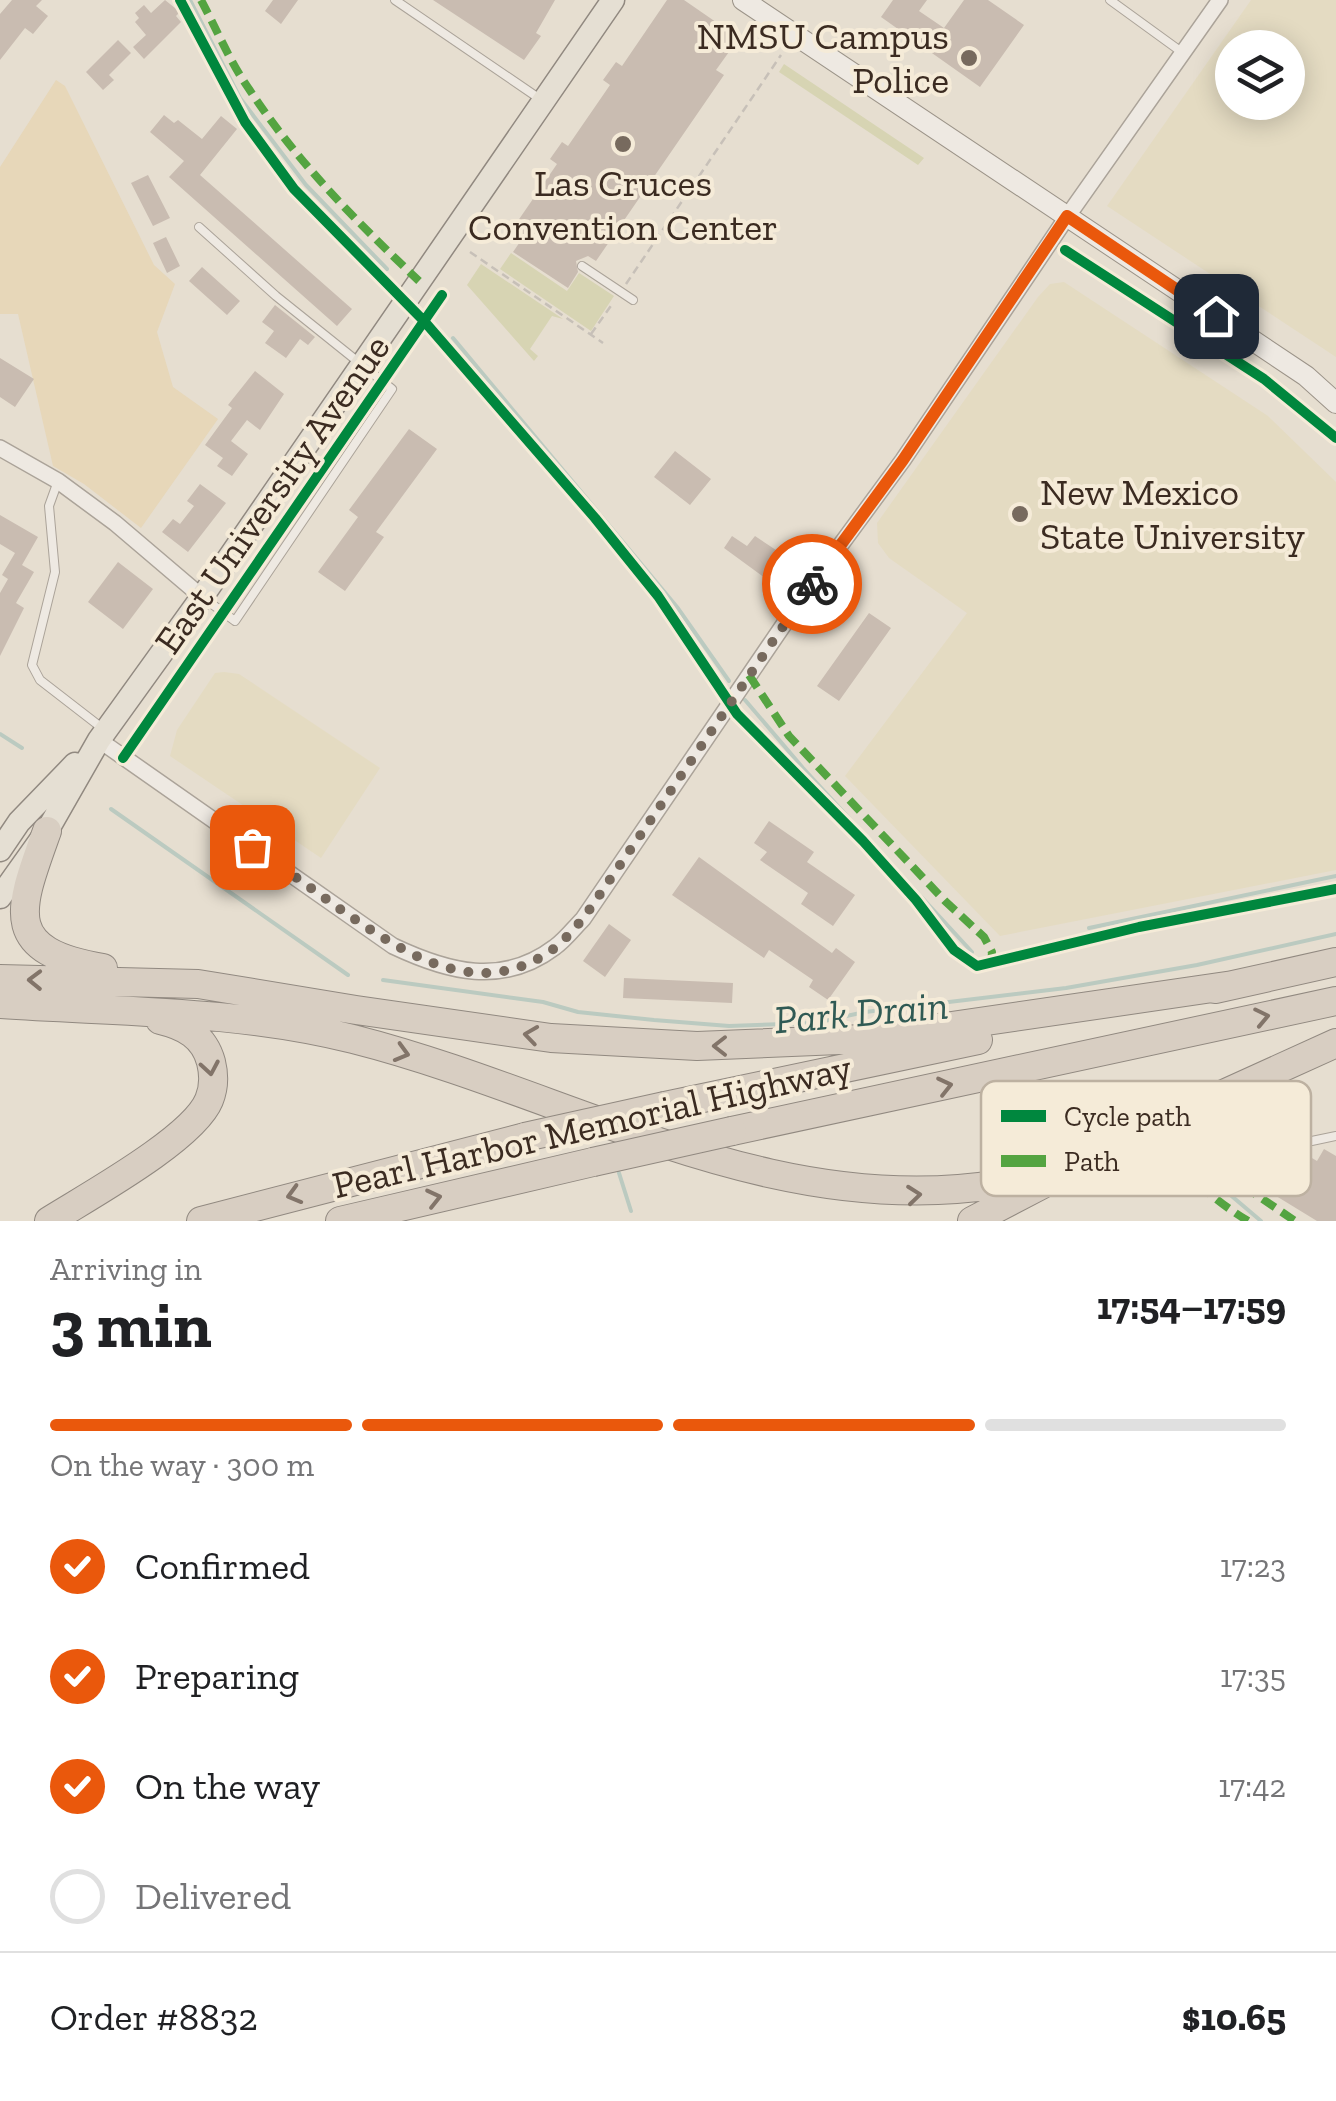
<!DOCTYPE html>
<meta charset="utf-8">
<style>
body{margin:0;font-family:"Zilla Slab",serif;background:#f6f6f6;color:#202124;height:100vh;display:flex;flex-direction:column;font-size:38px;white-space:nowrap}
*{box-sizing:border-box;margin:0}
p{font-size:32px;color:#757577}
.icon{flex:none;width:55px;height:55px;fill:none;stroke:currentColor;stroke-width:2;stroke-linecap:round;stroke-linejoin:round}
.map{position:relative;height:1221px;overflow:hidden}
.side{display:flex;flex-direction:column;background:#fff;flex:1}
.side>*{flex:none}
.fabs{position:absolute;left:1215px;top:30px;display:grid;gap:20px}
.fabs a{display:grid;place-items:center;width:90px;height:90px;border-radius:50%;background:#fff;box-shadow:0 5px 25px #0003;font-size:50px}
.pin{position:absolute;display:grid;place-items:center;width:85px;height:85px;color:#fff;margin:-42px;border-radius:20px;box-shadow:0 5px 15px #0006}
.courier{position:absolute;display:grid;place-items:center;width:100px;height:100px;margin:-50px;border:8px solid #ea580c;border-radius:50%;background:#fff;color:#222;box-shadow:0 2px 12px #0007}
.summary em{font-style:normal;font-weight:700}
.summary div{display:flex;flex-direction:column-reverse}
.summary{display:flex;align-items:center;justify-content:space-between;height:170px;padding:0 50px}
h1{font-size:65px;font-weight:700;line-height:75px}
.bar{display:grid;grid-template-columns:repeat(4,1fr);gap:15px 10px;align-content:center;height:120px;padding:0 50px}
.bar i{height:12px;border-radius:8px;background:#e0e0e0}
.bar .on{background:#ea580c}
.bar p{grid-column:span 4}
.line{display:flex;align-items:center;gap:25px;padding:0 50px;border-top:2px solid #e0e0e0}
.line div{flex:1}
ol{padding:0 50px;list-style:none}
li{display:flex;align-items:center;gap:30px;height:110px}
li p{margin-inline-start:auto}
li .icon{padding:10px;border-radius:50%;background:#ea580c;color:#fff;stroke-width:4}
li:last-child{color:#757577}
li i{width:55px;height:55px;border:5px solid #e0e0e0;border-radius:50%}
.map>svg:first-child{display:block}
</style>
<div class="map">
<svg width="1336" height="1221" viewBox="0 0 1336 1221">
<rect width="100%" height="100%" fill="#e6ded0"/>
<path fill="#e4dbc2" fill-rule="evenodd" d="M1251,0H1336V357L1107,206ZM1232,48H1288V102H1232Z
M1064,282L1268,416L1336,482V870L1000,936L845,776L967,613L889,558L878,543L877,523L1038,297L1050,284Z
M224,672L239,674L380,768L321,858L170,756L177,730L215,673Z"/>
<path fill="#d7d4b3" d="M784,64L924,158L918,165L779,72Z
M511,253L567,291L579,273L614,296L591,331L500,269Z
M481,264L563,319L552,316L530,349L538,356L534,361L467,285Z"/>
<path fill="#e7d7b9" d="M56,80L65,86L154,265L175,284L157,332L173,387L218,419L141,528L84,484L53,466L18,314H0V167Z"/>
<g fill="none" stroke-linecap="round" stroke-linejoin="round">
<path stroke="#bbcac0" stroke-width="4" d="M190,0L240,98L306,185L387,269
M453,338L677,607L729,681
M745,700L803,768L972,952
M0,734L22,748
M111,809L348,975
M1089,928L1336,876
M383,980L543,1002L578,1012L654,1020L729,1026L814,1023L865,1012L1066,988L1197,965L1336,934
M1194,1164L1261,1221
M619,1173L631,1211"/>
</g>
<path fill="#c9bcb1" d="M12,0H42L36,6L48,16L33,34L25,28L0,60V14Z
M165,0L180,12L176,16L181,22L144,59L133,47L146,35L135,22L139,18L135,13L144,5L151,13Z
M273,0H298L281,24L265,11Z
M433,0H555L536,33L541,36L524,60Z
M667,0H684L739,38L716,70L724,75L596,261L588,256L576,261L578,272L568,288L513,252L524,236L513,228L557,164L550,159L562,142L568,146L610,85L603,80L616,62L622,66Z
M893,0H927L919,11L944,28L964,0H988L1024,25L980,87L881,17Z
M118,40L131,53L109,75L114,80L103,90L86,72Z
M164,115L174,123L178,120L202,139L221,116L237,129L200,175L352,309L337,326L169,177L184,161L150,132Z
M148,175L170,218L153,226L131,183Z
M166,237L180,266L167,273L153,243Z
M202,267L240,301L227,315L189,281Z
M275,305L315,337L308,345L300,339L286,358L265,343L274,331L262,322Z
M0,358L34,379L15,407L0,397Z
M255,371L284,394L260,430L247,420L231,441L248,454L232,476L217,466L223,458L205,445L232,408L228,405Z
M409,429L437,449L376,532L384,537L345,591L318,572L358,517L349,510Z
M675,451L711,479L690,505L654,477Z
M200,484L226,503L188,552L162,532L173,519L180,524L194,506L187,501Z
M0,515L38,537L22,565L34,572L16,603L24,608L0,656V593L8,579L2,575L15,553L0,544Z
M732,536L747,546L755,536L785,556L792,550L801,559L776,586L724,548Z
M118,562L153,589L123,629L88,602Z
M869,613L891,628L839,701L817,686Z
M769,821L814,852L807,862L855,895L833,926L801,904L808,893L760,860L767,852L754,843Z
M699,857L832,953L836,948L855,962L828,1000L809,987L813,980L769,950L764,958L672,895Z
M609,924L631,940L605,977L583,961Z
M624,978L733,983L732,1003L623,998Z
M1290,1145L1317,1161L1324,1149L1336,1156V1221H1317L1263,1188Z"/>
<g fill="none" stroke-linecap="round" stroke-linejoin="round">
<defs>
<path id="lane" d="M395,0L540,99
M1110,0L1183,53
M199,227L276,296L392,389L235,621L205,599
M582,266L633,300
M58,481L49,506L55,572L32,665L40,680L102,728
M1307,1142L1336,1136"/>
<path id="street" d="M0,448L58,481L115,523L202,597
M99,740L393,946C448,972 502,987 555,947C565,940 574,928 583,919L806,592L903,460L1067,217L1220,0"/>
<path id="secondary" d="M743,0L1306,376L1336,403"/>
<path id="primary" d="M0,850L19,822L75,764
M0,897L47,831L99,740L202,597L613,0"/>
<path id="highway" d="M47,831C19,909 0,951 103,968
M0,979L198,984L356,1010L551,1038L697,1046L863,1039L1233,985
M1215,989L1336,962
M0,1004C118,1012 238,1010 353,1039C570,1094 769,1221 1000,1184C1066,1168 1128,1135 1190,1108
M665,1106L978,1040
M1173,1117L1336,1043
M732,1131L1336,1001
M49,1221C87,1197 193,1139 209,1100C214,1088 214,1074 211,1062C204,1036 185,1026 160,1020
M201,1221L525,1137
M340,1221L593,1162
M972,1221L1041,1185"/>
</defs>
<use href="#lane" stroke="#aba399" stroke-width="10"/>
<use href="#street" stroke="#aba399" stroke-width="18"/>
<use href="#secondary" stroke="#9b9388" stroke-width="22"/>
<use href="#primary" stroke="#918980" stroke-width="25"/>
<use href="#highway" stroke="#918980" stroke-width="30"/>
<path stroke="#c7c0b8" stroke-width="2.5" stroke-dasharray="8 5" stroke-linecap="butt" d="M470,252L603,343
M626,284L781,55
M591,334L613,303"/>
<use href="#lane" stroke="#eee9e2" stroke-width="8"/>
<use href="#street" stroke="#eee9e2" stroke-width="15"/>
<use href="#secondary" stroke="#eee9e2" stroke-width="20"/>
<use href="#primary" stroke="#e5dfd3" stroke-width="22"/>
<use href="#highway" stroke="#d8cec2" stroke-width="28"/>
<defs>
<path id="highway-bridge" d="M525,1137L665,1106
M593,1162L732,1131"/>
</defs>
<use href="#highway-bridge" stroke="#918980" stroke-width="30" stroke-linecap="butt"/>
<use href="#highway-bridge" stroke="#d8cec2" stroke-width="28"/>
<path stroke="#54a441" stroke-width="8" stroke-dasharray="15 8" stroke-linecap="butt" d="M201,0C217,30 230,62 249,89C297,162 356,221 419,281
M749,675L789,736L945,901L984,937L992,952L991,963
M1248,1221C1224,1206 1196,1187 1185,1161L1191,1154L1207,1156L1239,1183L1295,1221"/>
<defs>
<path id="cycleway" d="M180,0L245,122L294,189L424,321L595,518L658,596L737,714L863,841L916,900L954,950L977,966L1139,927L1336,889
M1065,250L1264,379L1336,438
M123,758L442,295"/>
</defs>
<use href="#cycleway" stroke="#f5ebd8" stroke-width="16"/>
<use href="#cycleway" stroke="#00873e" stroke-width="10"/>
</g>
<defs><path id="oneway-chevron" d="M-2-3.5L2.5 0L-2 3.5" fill="none" stroke-width="1.6" stroke-linecap="round" stroke-linejoin="round" transform="scale(2.5)"/></defs>
<g stroke="#827469">
<use href="#oneway-chevron" transform="translate(35 980) rotate(-179)"/>
<use href="#oneway-chevron" transform="translate(1262 1017) rotate(-12)"/>
<use href="#oneway-chevron" transform="translate(531 1035) rotate(-172)"/>
<use href="#oneway-chevron" transform="translate(720 1046) rotate(180)"/>
<use href="#oneway-chevron" transform="translate(402 1053) rotate(16)"/>
<use href="#oneway-chevron" transform="translate(210 1068) rotate(80)"/>
<use href="#oneway-chevron" transform="translate(945 1086) rotate(-13)"/>
<use href="#oneway-chevron" transform="translate(294 1195) rotate(164)"/>
<use href="#oneway-chevron" transform="translate(914 1195) rotate(-6)"/>
<use href="#oneway-chevron" transform="translate(434 1198) rotate(-13)"/>
</g>
<g fill="none" stroke-linecap="round" stroke-linejoin="round">
<path stroke="#776a5e" stroke-width="10" stroke-dasharray="0 18" d="M252,847C282,867 311,888 340,909C405,954 480,1005 556,947C566,939 574,928 583,919L812,584"/>
<path stroke="#ea580c" stroke-width="12" d="M812,584L903,460L1067,216L1216,316"/>
</g>
<g fill="#776a5e" stroke="#f5ebd8" stroke-width="4">
<circle cx="969" cy="58" r="10"/>
<circle cx="623" cy="144" r="10"/>
<circle cx="1020" cy="514" r="10"/>
</g>
<g text-anchor="middle" dominant-baseline="central" stroke-width="8" stroke-linejoin="round" paint-order="stroke">
<g font-size="38" fill="#3b2b21" stroke="#f5ebd8" text-anchor="end">
<text x="949" y="36">NMSU Campus<tspan x="949" dy="44">Police</tspan></text>
<text x="623" y="183" text-anchor="middle">Las Cruces<tspan x="623" dy="44">Convention Center</tspan></text>
<text x="1040" y="492" text-anchor="start">New Mexico<tspan x="1040" dy="44">State University</tspan></text>
</g>
<g font-size="38" fill="#3b2b21" stroke="#f5ebd8">
<text transform="translate(272 494) rotate(-55)">East University Avenue</text>
<text transform="translate(592 1126) rotate(-13)">Pearl Harbor Memorial Highway</text>
</g>
<g font-size="40" font-style="italic" fill="#305a54" stroke="#f5ebd8">
<text transform="translate(861 1012) rotate(-5)">Park Drain</text>
</g>
</g>
<rect x="981" y="1081" width="330" height="115" rx="15" fill="#f5ebd8" stroke="#bdb1a1" stroke-width="2.5"/>
<rect x="1001" y="1110" width="45" height="12" fill="#00873e"/>
<rect x="1001" y="1155" width="45" height="12" fill="#54a441"/>
<g font-size="28" fill="#3b2b21">
<text x="1064" y="1126">Cycle path</text>
<text x="1064" y="1171">Path</text>
</g>
</svg>
<div class="fabs">
<a><svg class="icon" aria-label="layers" viewBox="0 0 24 24"><path d="M12 4l9 5-9 5-9-5zM3 14l9 5 9-5"/></svg></a>
</div>
<div class="pin" style="left:252px;top:847px;background:#ea580c"><svg class="icon" aria-label="bag" viewBox="0 0 24 24"><path d="M5 8h14l-1 12H6zM9 8a3 3 0 0 1 6 0"/></svg></div>
<div class="pin" style="left:1216px;top:316px;background:#1f2937"><svg class="icon" aria-label="home" viewBox="0 0 24 24"><path d="M3 11l9-7 9 7M6 9v11h12V9"/></svg></div>
<div class="courier" style="left:812px;top:584px"><svg class="icon" aria-label="bike" viewBox="0 0 24 24"><circle cx="6" cy="16" r="4"/><circle cx="18" cy="16" r="4"/><path d="M6 16l4-8h5l3 8M10 8l3 8H6M13 5h3"/></svg></div>
</div>
<section class="side">
<div class="summary"><div><h1>3 min</h1><p>Arriving in</p></div><em>17:54–17:59</em></div>
<div class="bar"><i class="on"></i><i class="on"></i><i class="on"></i><i></i><p>On the way · 300 m</p></div>
<ol>
<li><svg class="icon" aria-label="check" viewBox="0 0 24 24"><path d="M5 12l5 5 9-10"/></svg>Confirmed<p>17:23</p></li>
<li><svg class="icon" aria-label="check" viewBox="0 0 24 24"><path d="M5 12l5 5 9-10"/></svg>Preparing<p>17:35</p></li>
<li><svg class="icon" aria-label="check" viewBox="0 0 24 24"><path d="M5 12l5 5 9-10"/></svg>On the way<p>17:42</p></li>
<li><i></i>Delivered</li>
</ol>
<div class="line" style="height:130px"><div>Order #8832</div><b>$10.65</b></div>
</section>
